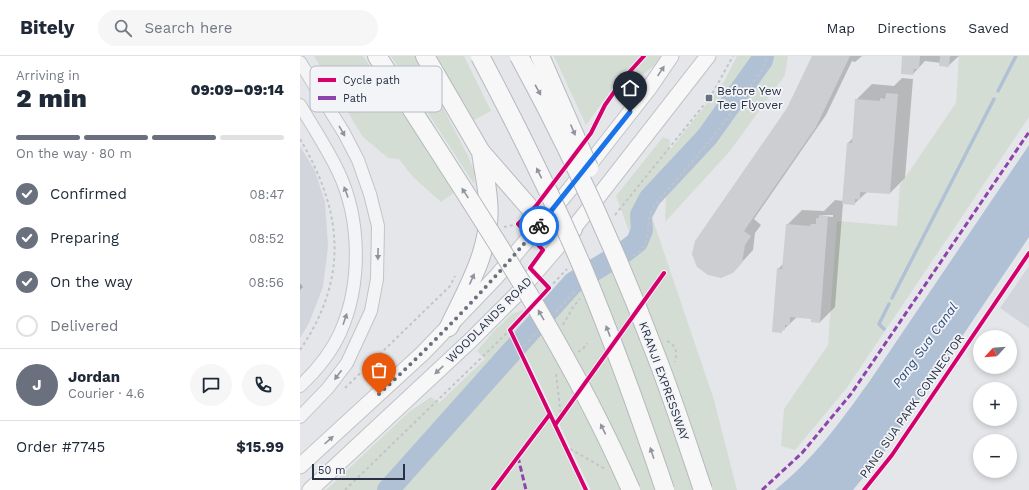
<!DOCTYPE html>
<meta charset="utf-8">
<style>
body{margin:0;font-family:"Work Sans",sans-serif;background:#f6f6f7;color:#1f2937;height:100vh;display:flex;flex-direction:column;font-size:15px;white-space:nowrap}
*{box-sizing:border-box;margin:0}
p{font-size:13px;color:#747a83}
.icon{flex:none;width:22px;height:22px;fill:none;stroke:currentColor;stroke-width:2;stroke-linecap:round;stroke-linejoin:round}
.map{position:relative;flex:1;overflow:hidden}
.details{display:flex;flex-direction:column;background:#fff;width:300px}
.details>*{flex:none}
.needle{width:26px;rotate:244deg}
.buttons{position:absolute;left:673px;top:274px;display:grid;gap:8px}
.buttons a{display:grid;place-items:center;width:44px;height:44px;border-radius:50%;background:#fff;box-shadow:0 2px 6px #0003;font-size:20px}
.scale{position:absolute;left:12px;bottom:10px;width:93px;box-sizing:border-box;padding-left:4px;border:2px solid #293144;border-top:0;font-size:11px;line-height:14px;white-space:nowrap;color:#293144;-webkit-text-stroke:3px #f2f4f8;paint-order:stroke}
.pin{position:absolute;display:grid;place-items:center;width:34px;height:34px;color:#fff;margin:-41px -17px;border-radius:50% 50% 50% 0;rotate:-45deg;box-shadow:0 0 4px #0007}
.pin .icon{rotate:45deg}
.courier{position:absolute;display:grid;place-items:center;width:40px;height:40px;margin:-20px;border:3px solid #1a73e8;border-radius:50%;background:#fff;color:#222;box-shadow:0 1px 5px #0007}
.summary em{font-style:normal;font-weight:800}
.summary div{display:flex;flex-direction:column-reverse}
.summary{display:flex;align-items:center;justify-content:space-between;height:68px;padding:0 16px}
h1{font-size:26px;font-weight:800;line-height:30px}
.bar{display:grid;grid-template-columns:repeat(4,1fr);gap:6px 4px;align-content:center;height:48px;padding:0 16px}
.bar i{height:5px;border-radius:3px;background:#e0e1e3}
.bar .on{background:#6a707e}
.bar p{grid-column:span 4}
.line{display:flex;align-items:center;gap:10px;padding:0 16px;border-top:1px solid #e0e1e3}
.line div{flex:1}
.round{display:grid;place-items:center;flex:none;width:42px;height:42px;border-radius:21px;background:#f6f6f7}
ol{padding:0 16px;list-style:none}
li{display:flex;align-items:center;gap:12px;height:44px}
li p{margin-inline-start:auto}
li .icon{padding:4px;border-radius:50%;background:#6a707e;color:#fff;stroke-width:4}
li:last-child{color:#747a83}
li i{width:22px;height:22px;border:2px solid #e0e1e3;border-radius:50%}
header{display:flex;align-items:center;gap:24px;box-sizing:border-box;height:56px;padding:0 20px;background:#fff;border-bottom:1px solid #e0e1e3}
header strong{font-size:19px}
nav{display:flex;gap:22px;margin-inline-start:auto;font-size:14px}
.search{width:280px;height:36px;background:#f6f6f7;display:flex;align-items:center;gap:10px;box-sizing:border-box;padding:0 14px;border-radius:22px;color:#747a83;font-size:15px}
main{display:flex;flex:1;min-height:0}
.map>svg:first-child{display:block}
</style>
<header>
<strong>Bitely</strong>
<div class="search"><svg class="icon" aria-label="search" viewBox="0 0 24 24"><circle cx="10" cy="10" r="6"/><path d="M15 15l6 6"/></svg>Search here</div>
<nav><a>Map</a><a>Directions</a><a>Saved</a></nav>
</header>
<main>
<section class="details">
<div class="summary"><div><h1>2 min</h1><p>Arriving in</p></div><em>09:09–09:14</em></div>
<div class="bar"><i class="on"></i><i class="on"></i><i class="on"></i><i></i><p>On the way · 80 m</p></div>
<ol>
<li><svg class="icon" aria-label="check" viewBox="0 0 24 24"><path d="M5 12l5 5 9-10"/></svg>Confirmed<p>08:47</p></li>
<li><svg class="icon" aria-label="check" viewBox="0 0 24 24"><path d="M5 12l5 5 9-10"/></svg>Preparing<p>08:52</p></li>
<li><svg class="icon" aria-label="check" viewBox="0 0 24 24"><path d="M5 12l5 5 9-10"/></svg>On the way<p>08:56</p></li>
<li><i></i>Delivered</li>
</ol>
<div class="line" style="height:72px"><b class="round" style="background:#6a707e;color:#fff">J</b><div><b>Jordan</b><p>Courier · 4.6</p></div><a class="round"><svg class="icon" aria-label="chat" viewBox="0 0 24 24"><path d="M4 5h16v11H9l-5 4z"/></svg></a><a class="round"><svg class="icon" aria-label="phone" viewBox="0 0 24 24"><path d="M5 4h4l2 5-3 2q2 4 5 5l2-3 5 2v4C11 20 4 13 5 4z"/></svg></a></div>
<div class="line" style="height:52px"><div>Order #7745</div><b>$15.99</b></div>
</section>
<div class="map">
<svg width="729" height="434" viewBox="0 0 729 434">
<rect width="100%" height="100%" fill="#e4e6e9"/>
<path fill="#d2d5dc" d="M0,90L15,115L25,146L28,190L23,231L9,267L0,282Z
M729,210V272L700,252Z"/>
<path fill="#d4ddd4" d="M14,0H63L155,136L141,146L113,121L99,103L88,102L63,81Z
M91,0H116L168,100L175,117L174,128Z
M134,0H164L191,55L174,64Z
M254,0H361L355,9L338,22L326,14L286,69Z
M437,0H456L455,9L403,78L347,140L339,151L336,174L332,183L316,140L363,81L370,84L369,95L424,26Z
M470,0H488L485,19L430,95L365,166L366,141L417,82L467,13Z
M659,0H729V61L546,333L495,394L481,390L484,353L528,289L537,165L597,170L600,129L656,47Z
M353,164L414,344L437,434H291L223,293L278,233L335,199L347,188L351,178Z
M228,252L235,263L80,434H26L109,356L131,341L139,347L185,303L177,295L194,275L212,258Z
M219,299L283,434H99Z"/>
<path fill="#b1c1d5" d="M729,89V181L585,395L553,434H475C513,404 541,365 569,326Z"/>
<path fill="#0003" fill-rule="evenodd" d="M513,0H562L555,6L552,5L526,59L454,163L461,169L455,177L453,194L433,216L396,185L488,53Z
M603,0H659L648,10L641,7L625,5L613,18Z
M602,22L613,23L605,122L590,137L567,136L554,148L543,147L535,251L520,266L512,262L497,261L481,276L478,213L484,207L487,169L502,154L524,155L535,144L543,145L548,87L553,82L556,44L572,28L594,30ZM523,159H533V161L522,160Z
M0,227L3,231L0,234Z"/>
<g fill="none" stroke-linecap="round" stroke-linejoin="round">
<path stroke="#b1c1d5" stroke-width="3.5" d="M698,35L716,0
M592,242L694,43
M584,273L579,268L589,248"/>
<path stroke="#b1c1d5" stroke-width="22" d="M88,434L273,227L327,194L337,186L342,174L341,159L350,142L407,81L462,4L463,0"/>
</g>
<path fill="#ccced2" d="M512,0H550L516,71L444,175L451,180L445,189L442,207L433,217L421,222L408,219L397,211L392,198L395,185L487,52Z
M602,0H620L619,13H614L613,19L601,18Z
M640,0H650L649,11L639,10Z
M586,37L598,38L590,138L560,136V144L555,143V149L542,148L547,87H552L555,43L580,45V42L585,43Z
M519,159L528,160L520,267L511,266V263L490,261V269H485V274H482V277L472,276L477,212L482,213L486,168L510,170L511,168H516V162H519Z"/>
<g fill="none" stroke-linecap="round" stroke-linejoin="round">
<defs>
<path id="minor" d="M0,6L44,77L58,104L70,138L78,170L77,223L71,255L47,307L28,332L0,361
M0,49C13,71 27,92 38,115C61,163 62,228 40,277C31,297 16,315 0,330"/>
<path id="major" d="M0,410L123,297L196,221L270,133L350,31L371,0
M10,434L171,284L217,238L273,173L408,0"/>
<path id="highway" d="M77,0L98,32
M125,0L181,96L242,166L260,175L273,173
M149,271C168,231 193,190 188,144C187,128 183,112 181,96"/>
</defs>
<use href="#minor" stroke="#c2c4c7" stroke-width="14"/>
<use href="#major" stroke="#c0c3c7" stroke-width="17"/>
<use href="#highway" stroke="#b6b9be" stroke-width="20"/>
<path stroke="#c3c4c9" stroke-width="2" stroke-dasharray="3 3" stroke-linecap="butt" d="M0,83C43,156 49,222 0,294
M315,159L411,40L433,0
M204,171L218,168
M333,200C356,186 342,170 354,150L413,81L463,13L467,0
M249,232L267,213
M256,256L276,234
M263,269L273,251L280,243
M367,285C376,289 378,297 375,306
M220,294L235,278
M278,296L283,293L287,287
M256,318L261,360
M45,332L150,230L155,220
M265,390L305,413
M45,434L210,274"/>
<use href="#minor" stroke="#f3f4f6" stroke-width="12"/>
<use href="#major" stroke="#f7f7f7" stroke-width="15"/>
<use href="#highway" stroke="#f7f7f7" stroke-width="18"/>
<defs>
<path id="highway-bridge" d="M180,0C217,70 253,142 284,215C314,287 340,360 365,434
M219,0C272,97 318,199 357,302C374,346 388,390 403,434
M240,0L289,112
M98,32C182,163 269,291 331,434"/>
</defs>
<use href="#highway-bridge" stroke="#b6b9be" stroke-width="20" stroke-linecap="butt"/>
<use href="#highway-bridge" stroke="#f7f7f7" stroke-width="18"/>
<path stroke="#8e44ad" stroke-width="3" stroke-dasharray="6 3" stroke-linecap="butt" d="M218,401L226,434
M462,434L502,397L551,338L729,76"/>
<defs>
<path id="cycleway" d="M255,369L364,217
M193,434L250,358
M286,434L210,274L249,232L230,212L243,194L218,168L236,150L291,77L305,49L324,22L344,0
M564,434L592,399L729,197"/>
</defs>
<use href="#cycleway" stroke="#f2f4f8" stroke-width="6"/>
<use href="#cycleway" stroke="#d6006c" stroke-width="4"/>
</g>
<defs><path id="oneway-solid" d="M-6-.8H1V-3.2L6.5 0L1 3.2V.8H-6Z"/></defs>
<g fill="#90949e">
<use href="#oneway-solid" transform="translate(361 15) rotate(-56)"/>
<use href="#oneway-solid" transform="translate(238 34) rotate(61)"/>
<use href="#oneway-solid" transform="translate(273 74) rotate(67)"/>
<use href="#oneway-solid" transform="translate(239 117) rotate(-116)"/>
<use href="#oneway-solid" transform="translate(165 137) rotate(-123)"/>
<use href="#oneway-solid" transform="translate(172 223) rotate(-66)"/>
<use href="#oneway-solid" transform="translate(241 259) rotate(-120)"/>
<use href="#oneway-solid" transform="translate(308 275) rotate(-111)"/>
<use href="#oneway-solid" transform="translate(139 314) rotate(137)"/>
<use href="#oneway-solid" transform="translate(303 373) rotate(-116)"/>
<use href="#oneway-solid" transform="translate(29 384) rotate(-42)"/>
<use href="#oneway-solid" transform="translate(352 397) rotate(-108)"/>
</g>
<g fill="#8e929d">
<use href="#oneway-solid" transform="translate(42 75) rotate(60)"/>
<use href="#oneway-solid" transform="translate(46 136) rotate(-110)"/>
<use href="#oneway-solid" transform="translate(78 198) rotate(91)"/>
<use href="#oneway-solid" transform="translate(45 263) rotate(-71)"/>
<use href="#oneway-solid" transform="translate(38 319) rotate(127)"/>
</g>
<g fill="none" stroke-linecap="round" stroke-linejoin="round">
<path stroke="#6a707e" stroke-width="4" stroke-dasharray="0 7.2" d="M79,338C136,285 189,230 239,170"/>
<path stroke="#1a73e8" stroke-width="5" d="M239,170L330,56"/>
</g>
<rect fill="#6a707e" stroke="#f2f4f8" stroke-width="1.5" x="405" y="38" width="8" height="8" rx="2"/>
<g text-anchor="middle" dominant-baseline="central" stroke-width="3.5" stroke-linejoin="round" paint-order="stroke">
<g font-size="12" fill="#293144" stroke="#f2f4f8" text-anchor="start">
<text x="417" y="35">Before Yew<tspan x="417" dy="14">Tee Flyover</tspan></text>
</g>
<g font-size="12" fill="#293144" stroke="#f2f4f8">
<text transform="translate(189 264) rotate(-45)">WOODLANDS ROAD</text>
<text transform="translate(364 325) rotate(70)">KRANJI EXPRESSWAY</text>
<text transform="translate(612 350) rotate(-55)">PANG SUA PARK CONNECTOR</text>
</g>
<g font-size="13" font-style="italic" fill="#304e7b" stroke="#f2f4f8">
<text transform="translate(625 289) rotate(-54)">Pang Sua Canal</text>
</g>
</g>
<rect x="10" y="10" width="132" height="46" rx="6" fill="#f2f4f8" stroke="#b6bac2" stroke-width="1"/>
<rect x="18" y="22" width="18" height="4" fill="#d6006c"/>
<rect x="18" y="40" width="18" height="4" fill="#8e44ad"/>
<g font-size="11" fill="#293144">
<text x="43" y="28">Cycle path</text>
<text x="43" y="46">Path</text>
</g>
</svg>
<div class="buttons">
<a><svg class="needle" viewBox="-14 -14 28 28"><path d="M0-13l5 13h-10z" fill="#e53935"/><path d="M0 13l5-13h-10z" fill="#747a83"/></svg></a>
<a>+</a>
<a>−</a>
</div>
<div class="scale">50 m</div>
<div class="pin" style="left:79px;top:338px;background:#ea580c"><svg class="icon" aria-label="bag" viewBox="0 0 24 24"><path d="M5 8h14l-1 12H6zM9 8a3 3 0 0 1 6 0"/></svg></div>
<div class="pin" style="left:330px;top:56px;background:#1f2937"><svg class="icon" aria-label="home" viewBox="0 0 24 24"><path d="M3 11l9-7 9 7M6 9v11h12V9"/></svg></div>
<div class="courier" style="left:239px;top:170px"><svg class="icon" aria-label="bike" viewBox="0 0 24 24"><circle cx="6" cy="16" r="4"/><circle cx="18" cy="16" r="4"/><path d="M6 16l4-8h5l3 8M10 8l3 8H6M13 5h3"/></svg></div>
</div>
</main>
